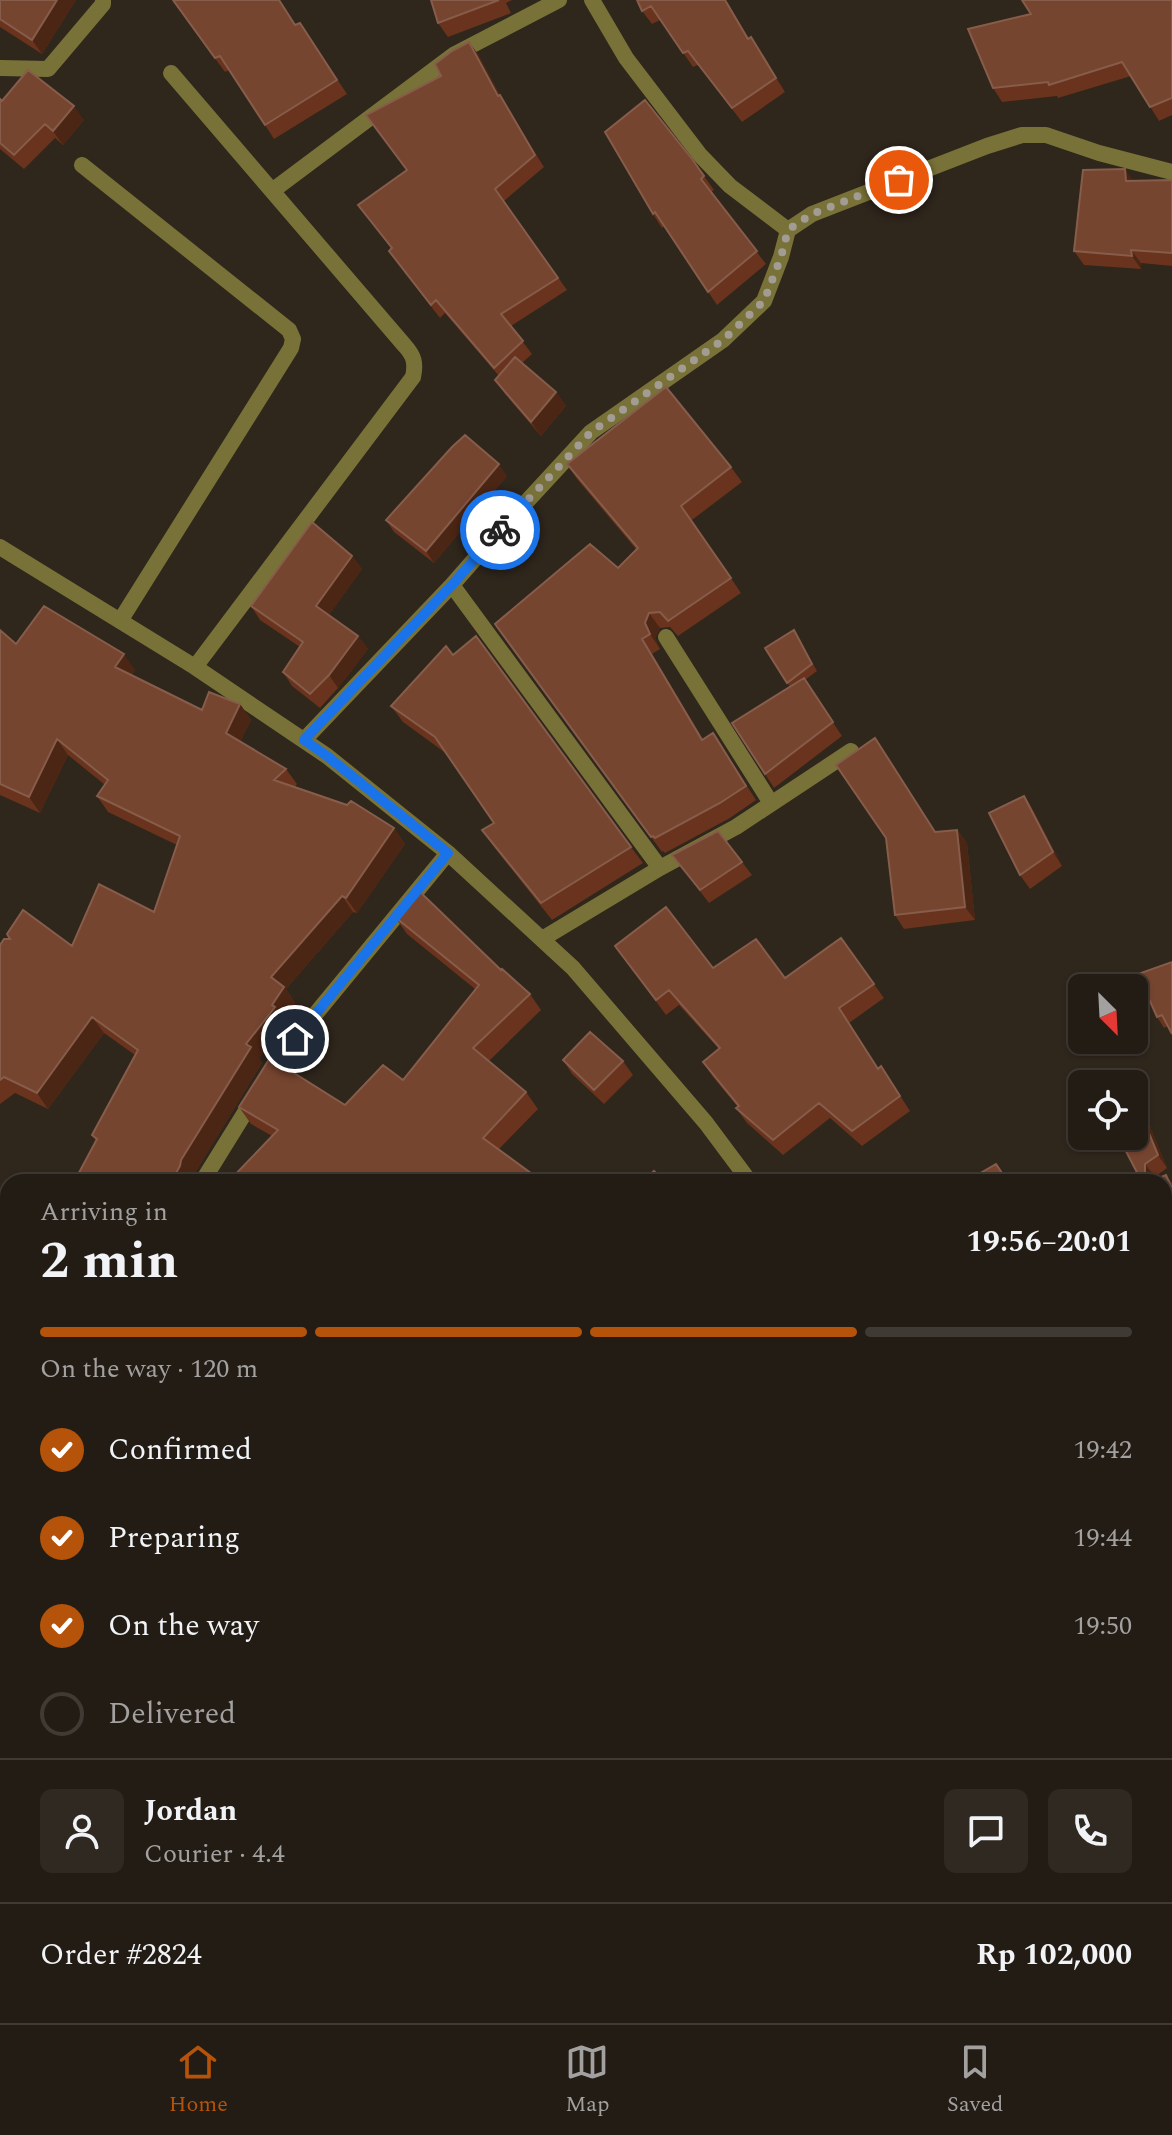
<!DOCTYPE html>
<meta charset="utf-8">
<style>
body{margin:0;font-family:Spectral,serif;background:#2f2922;color:#f1f3f6;height:100vh;display:flex;flex-direction:column;font-size:30px;white-space:nowrap}
*{box-sizing:border-box;margin:0}
p{font-size:26px;color:#a3a1a0}
.icon{flex:none;width:44px;height:44px;fill:none;stroke:currentColor;stroke-width:2;stroke-linecap:round;stroke-linejoin:round}
.map{position:relative;flex:1;overflow:hidden}
.panel{position:absolute;left:0px;top:1174px;width:1172px;height:850px;display:flex;flex-direction:column;background:#231c15;border-radius:24px 24px 0 0;box-shadow:0 2px 6px #0004,0 0 0 2px #403a34}
.panel>*{flex:none}
.needle{width:52px;rotate:156deg}
.buttons{position:absolute;left:1068px;top:974px;display:grid;gap:16px}
.buttons a{display:grid;place-items:center;width:80px;height:80px;border-radius:12px;background:#231c15;box-shadow:0 2px 6px #0004,0 0 0 2px #403a34;font-size:40px}
.pin{position:absolute;display:grid;place-items:center;width:68px;height:68px;color:#fff;margin:-34px;border:4px solid #fff;border-radius:50%;box-shadow:0 2px 8px #0007}
.courier{position:absolute;display:grid;place-items:center;width:80px;height:80px;margin:-40px;border:6px solid #1a73e8;border-radius:50%;background:#fff;color:#222;box-shadow:0 2px 10px #0007}
.head em{font-style:normal;font-weight:700}
.head div{display:flex;flex-direction:column-reverse}
.head{display:flex;align-items:center;justify-content:space-between;height:136px;padding:0 40px}
h1{font-size:52px;font-weight:700;line-height:60px}
.bar{display:grid;grid-template-columns:repeat(4,1fr);gap:12px 8px;align-content:center;height:96px;padding:0 40px}
.bar i{height:10px;border-radius:6px;background:#403a34}
.bar .active{background:#b45309}
.bar p{grid-column:span 4}
.line{display:flex;align-items:center;gap:20px;padding:0 40px;border-top:2px solid #403a34}
.line div{flex:1}
.round{display:grid;place-items:center;flex:none;width:84px;height:84px;border-radius:12px;background:#2f2922}
ol{padding:0 40px;list-style:none}
li{display:flex;align-items:center;gap:24px;height:88px}
li p{margin-inline-start:auto}
li .icon{padding:8px;border-radius:50%;background:#b45309;color:#fff;stroke-width:4}
li:last-child{color:#a3a1a0}
li i{width:44px;height:44px;border:4px solid #403a34;border-radius:50%}
.tabs{display:flex;justify-content:space-around;align-items:center;height:112px;border-top:2px solid #403a34;background:#231c15;font-size:22px;color:#a3a1a0}
.tabs a{display:grid;justify-items:center;gap:4px}
.tabs .active{color:#b45309}
.map>svg:first-child{display:block}
</style>
<div class="map">
<svg width="1172" height="2023" viewBox="0 0 1172 2023">
<rect width="100%" height="100%" fill="#2f261c"/>
<g fill="none" stroke-linecap="round" stroke-linejoin="round">
<path stroke="#797238" stroke-width="16" d="M592,0L626,58L700,155L730,186L788,230
M0,68L48,69L103,4V0
M171,73L405,346C414,356 416,363 413,377L195,667
M82,165L289,330L293,339L291,348L120,621
M272,191L455,54L559,0
M0,547L195,667L327,756L448,853L573,968L706,1123L750,1182
M452,585L494,537L591,432L723,340L764,301L781,257L788,230L812,214L987,146L1022,135H1046L1099,153L1172,172
M666,637L771,803
M304,740L452,585L660,868L542,939
M660,868L736,827L851,751
M266,1078L276,1062L448,853
M202,1182L254,1098
M0,1204L8,1209
M0,1487L8,1475
M0,1775L8,1781
M1164,1784L1172,1797
M289,2016L297,2023
M754,2016L757,2023
M351,2023L357,2016
M587,2023L593,2016"/>
</g>
<path fill="#69331d" d="M0,0H76L42,54L0,27Z
M172,0L296,25L300,23L347,94L274,139L229,70L225,72Z
M431,0H512L506,3L511,13L448,37L438,23Z
M637,0H726L749,39L751,37L761,51L785,92L742,122L698,65L693,67L660,20L652,24L642,11Z
M1172,0V115L1159,121L1131,76L1058,98L1057,96L1002,102L993,88Z
M478,54L501,97L544,167L504,201L567,290L511,326L532,354L522,363L556,392L566,406L541,436L505,394L495,380L499,376L445,313L440,318L398,264L389,251L391,248L358,205L407,170L441,76Z
M0,99L2,101L84,120L63,145L55,138L24,169L0,149Z
M692,159L714,190L711,192L766,264L717,305L664,226L662,228L653,214Z
M1172,180V266L1141,263V269L1084,265L1074,251L1133,181Z
M567,464L731,467L742,482L692,520L741,593L678,636L670,627L660,628L655,638L660,649L652,654L703,739L713,733L756,800L730,818L665,853L663,851L662,852L495,624L618,568L636,549L577,479Z
M507,476L434,563L394,532L386,520Z
M352,556L362,569L329,615L358,636L368,649L338,688L320,708L292,686L283,672L300,647L260,620L251,606Z
M0,630L16,644L135,670L132,675L202,710L240,704L251,720L240,742L286,769L297,784L295,787L394,828L405,844L357,913L353,912L286,989L295,1003L284,1020L286,1023L259,1058L262,1063L193,1176L96,1141L92,1135L135,1055L104,1033L48,1109L15,1093L0,1104V945L72,946L154,912L177,845L108,812L97,796L105,785L68,755L40,813L0,795Z
M798,637L817,671L805,680L842,736L774,788L765,774L790,687L765,648Z
M391,706L631,847L643,863L552,920L494,847L482,830L494,823L447,754L403,722Z
M875,738L935,832L957,830L967,843L975,920L904,929L895,915Z
M1024,796L1033,810L1062,866L1030,889L1020,875Z
M672,855L742,862L752,875L709,903Z
M395,917L501,970L530,994L541,1010L489,1061L526,1092L538,1109L499,1149L272,1136L251,1124L239,1107L345,1105L403,1080L475,989L407,934Z
M841,938L884,998L849,1023L878,1068L881,1066L910,1111L862,1146L830,1118L783,1155L747,1123L736,1108L738,1107L713,1077L703,1062L719,1049L679,1005L666,1015L615,946L713,968L785,978Z
M1138,974L1168,1026L1164,1028L1157,1017Z
M563,1060L623,1061L633,1075L604,1104L572,1074Z
M1139,1099L1167,1168L1155,1177V1180L1166,1175L1172,1183V1214L1164,1217V1182H1142Z
M1164,1345L1172,1359V1363L1164,1367Z
M8,1536V1561L0,1549V1543Z
M1164,1586L1172,1601V1667L1164,1672Z
M1164,1821L1172,1838V1923L1164,1927Z
M22,2016H191L202,2023H30Z
M649,2016H695L698,2023H656Z"/>
<path fill="#4c2614" d="M57,0H76L42,54L32,40Z
M725,0H726L758,53L748,39Z
M751,37L761,51L785,92L776,78Z
M469,42L478,54L501,97L544,167L498,96Z
M74,106L84,120L63,145L53,131Z
M1125,169L1135,183L1126,181Z
M1131,250L1141,263V269L1132,256Z
M556,392L566,406L541,436L531,422Z
M499,464L507,476L434,563L426,551Z
M352,556L362,569L326,620L316,606Z
M649,613L660,628L655,638L660,649L650,634L645,623Z
M358,636L368,649L338,688L329,675Z
M642,639L652,654L712,755L702,740Z
M124,654L135,670L127,683L115,667Z
M240,704L251,720L237,749L226,733Z
M57,739L68,755L40,813L29,797Z
M1024,796L1033,810L1062,866L1053,852Z
M394,828L405,844L357,913L346,898Z
M957,830L967,843L975,920L965,907Z
M342,896L353,912L286,989L295,1003L284,1020L286,1023L259,1058L262,1063L193,1176L191,1182H171L181,1160L246,1044L272,1005L271,977Z
M92,1017L104,1033L48,1109L37,1093Z
M1134,1092L1139,1099L1167,1168L1158,1155L1134,1097Z
M1145,1164L1155,1177V1182L1145,1174Z
M8,1344V1375L0,1387V1355Z
M1164,1586L1172,1601V1606L1164,1590Z
M8,1687V1716L0,1725V1696Z
M1164,1821L1172,1838V1843L1164,1829Z
M8,1876V1905L0,1914V1885Z
M535,2016H564L559,2023H530Z
M691,2016H695L698,2023H694Z
M1139,2016H1143L1146,2023H1143Z"/>
<path fill="#764530" stroke="#865c4a" stroke-width="2" d="M0,0H57L32,40L0,19Z
M173,0H279L295,25L300,23L337,80L265,125L220,56L215,58Z
M431,0H499L438,23Z
M637,0H725L748,39L751,37L776,78L732,108L688,51L683,53L651,6L642,11Z
M1022,0H1172V98L1150,107L1122,62L1049,85L1048,82L993,88L968,29L1031,14Z
M469,42L498,96L500,95L535,155L495,189L558,278L501,314L523,341L494,368L436,300L431,305L389,251L392,248L358,205L407,170L366,115L441,76L435,64L452,51Z
M28,70L74,106L53,131L45,124L14,155L0,143V99L2,101Z
M645,100L692,159L704,176L701,179L757,251L708,292L655,212L653,214L605,132Z
M1125,169L1126,181L1172,180V253L1131,250L1132,256L1074,251L1083,170Z
M515,357L556,392L531,422L495,380Z
M666,387L731,467L681,506L731,578L668,621L660,612L649,613L645,623L650,634L642,639L702,740L713,733L746,786L720,803L655,838L653,836L651,837L495,624L590,544L618,568L638,548L567,464Z
M465,435L499,464L426,551L386,520L452,447Z
M312,522L352,556L316,606L358,636L329,675L310,694L283,672L303,642L251,606Z
M44,606L124,654L115,667L202,710L209,692L240,704L226,733L286,769L274,780L347,805L351,801L394,828L346,898L342,896L271,977L284,987L272,1005L275,1007L246,1044L251,1047L181,1160L180,1166L171,1182H74L97,1139L92,1135L138,1050L92,1017L37,1093L4,1077L0,1080V945L4,939H10L7,934L23,910L72,946L99,884L154,912L180,836L97,796L108,780L57,739L29,797L0,784V630L16,644Z
M794,630L812,664L787,683L765,648Z
M476,636L631,847L541,903L482,830L494,823L435,737L391,706L446,646L453,655Z
M804,678L833,722L765,774L732,723Z
M875,738L935,832L957,830L965,907L895,915L886,838L836,765Z
M1024,796L1053,852L1020,875L989,813Z
M718,831L742,862L700,890L672,855Z
M418,890L501,970L502,969L530,994L473,1048L526,1092L483,1138L543,1182H228L278,1130L239,1107L270,1058L345,1105L383,1065L403,1080L479,985L395,917Z
M666,907L713,968L756,939L785,978L841,938L874,984L839,1008L878,1069L881,1066L900,1096L852,1131L819,1103L773,1140L736,1108L739,1106L703,1062L720,1048L669,990L656,1000L615,946Z
M1172,962V1034L1162,1015L1157,1017L1138,974Z
M590,1032L623,1061L594,1090L563,1060Z
M1134,1097L1158,1155L1145,1164V1174L1154,1180L1166,1175L1172,1189V1196L1164,1199V1182H1142L1118,1136H1134Z
M996,1164L1008,1182H965Z
M654,1171L665,1182H642Z
M0,1269L8,1273V1344L0,1355Z
M8,1536V1553L0,1547V1543Z
M1164,1590L1172,1606V1647L1164,1652Z
M0,1638L8,1645V1687L0,1696Z
M1164,1829L1169,1839L1167,1840L1172,1853V1901L1164,1905Z
M0,1854L8,1859V1876L0,1885Z
M31,2016H191L202,2023H40Z
M455,2016H535L530,2023H451Z
M654,2016H691L694,2023H661Z
M862,2016H945L948,2023H866Z
M1077,2016H1139L1143,2023H1080Z"/>
<g fill="none" stroke-linecap="round" stroke-linejoin="round">
<path stroke="#a29c94" stroke-width="8" stroke-dasharray="0 14.4" d="M500,530L591,432L723,340L764,301L781,257L788,230L812,214L899,180"/>
<path stroke="#1a73e8" stroke-width="10" d="M295,1039L448,853L327,756L304,740L452,585L500,530"/>
</g>
</svg>
<div class="buttons">
<a><svg class="needle" viewBox="-14 -14 28 28"><path d="M0-13l5 13h-10z" fill="#e53935"/><path d="M0 13l5-13h-10z" fill="#a3a1a0"/></svg></a>
<a><svg class="icon" aria-label="locate" viewBox="0 0 24 24"><circle cx="12" cy="12" r="6"/><path d="M12 2v4M12 18v4M2 12h4M18 12h4"/></svg></a>
</div>
<div class="pin" style="left:899px;top:180px;background:#ea580c"><svg class="icon" aria-label="bag" viewBox="0 0 24 24"><path d="M5 8h14l-1 12H6zM9 8a3 3 0 0 1 6 0"/></svg></div>
<div class="pin" style="left:295px;top:1039px;background:#1f2937"><svg class="icon" aria-label="home" viewBox="0 0 24 24"><path d="M3 11l9-7 9 7M6 9v11h12V9"/></svg></div>
<div class="courier" style="left:500px;top:530px"><svg class="icon" aria-label="bike" viewBox="0 0 24 24"><circle cx="6" cy="16" r="4"/><circle cx="18" cy="16" r="4"/><path d="M6 16l4-8h5l3 8M10 8l3 8H6M13 5h3"/></svg></div>
<section class="panel">
<div class="head"><div><h1>2 min</h1><p>Arriving in</p></div><em>19:56–20:01</em></div>
<div class="bar"><i class="active"></i><i class="active"></i><i class="active"></i><i></i><p>On the way · 120 m</p></div>
<ol>
<li><svg class="icon" aria-label="check" viewBox="0 0 24 24"><path d="M5 12l5 5 9-10"/></svg>Confirmed<p>19:42</p></li>
<li><svg class="icon" aria-label="check" viewBox="0 0 24 24"><path d="M5 12l5 5 9-10"/></svg>Preparing<p>19:44</p></li>
<li><svg class="icon" aria-label="check" viewBox="0 0 24 24"><path d="M5 12l5 5 9-10"/></svg>On the way<p>19:50</p></li>
<li><i></i>Delivered</li>
</ol>
<div class="line" style="height:144px"><a class="round"><svg class="icon" aria-label="person" viewBox="0 0 24 24"><circle cx="12" cy="8" r="4"/><path d="M4 21q1-7 8-7t8 7"/></svg></a><div><b>Jordan</b><p>Courier · 4.4</p></div><a class="round"><svg class="icon" aria-label="chat" viewBox="0 0 24 24"><path d="M4 5h16v11H9l-5 4z"/></svg></a><a class="round"><svg class="icon" aria-label="phone" viewBox="0 0 24 24"><path d="M5 4h4l2 5-3 2q2 4 5 5l2-3 5 2v4C11 20 4 13 5 4z"/></svg></a></div>
<div class="line" style="height:104px"><div>Order #2824</div><b>Rp 102,000</b></div>
</section>
</div>
<nav class="tabs">
<a class="active"><svg class="icon" aria-label="home" viewBox="0 0 24 24"><path d="M3 11l9-7 9 7M6 9v11h12V9"/></svg>Home</a>
<a><svg class="icon" aria-label="map" viewBox="0 0 24 24"><path d="M3 6l6-2 6 2 6-2v14l-6 2-6-2-6 2zM9 4v14M15 6v14"/></svg>Map</a>
<a><svg class="icon" aria-label="saved" viewBox="0 0 24 24"><path d="M7 4h10v16l-5-4-5 4z"/></svg>Saved</a>
</nav>
